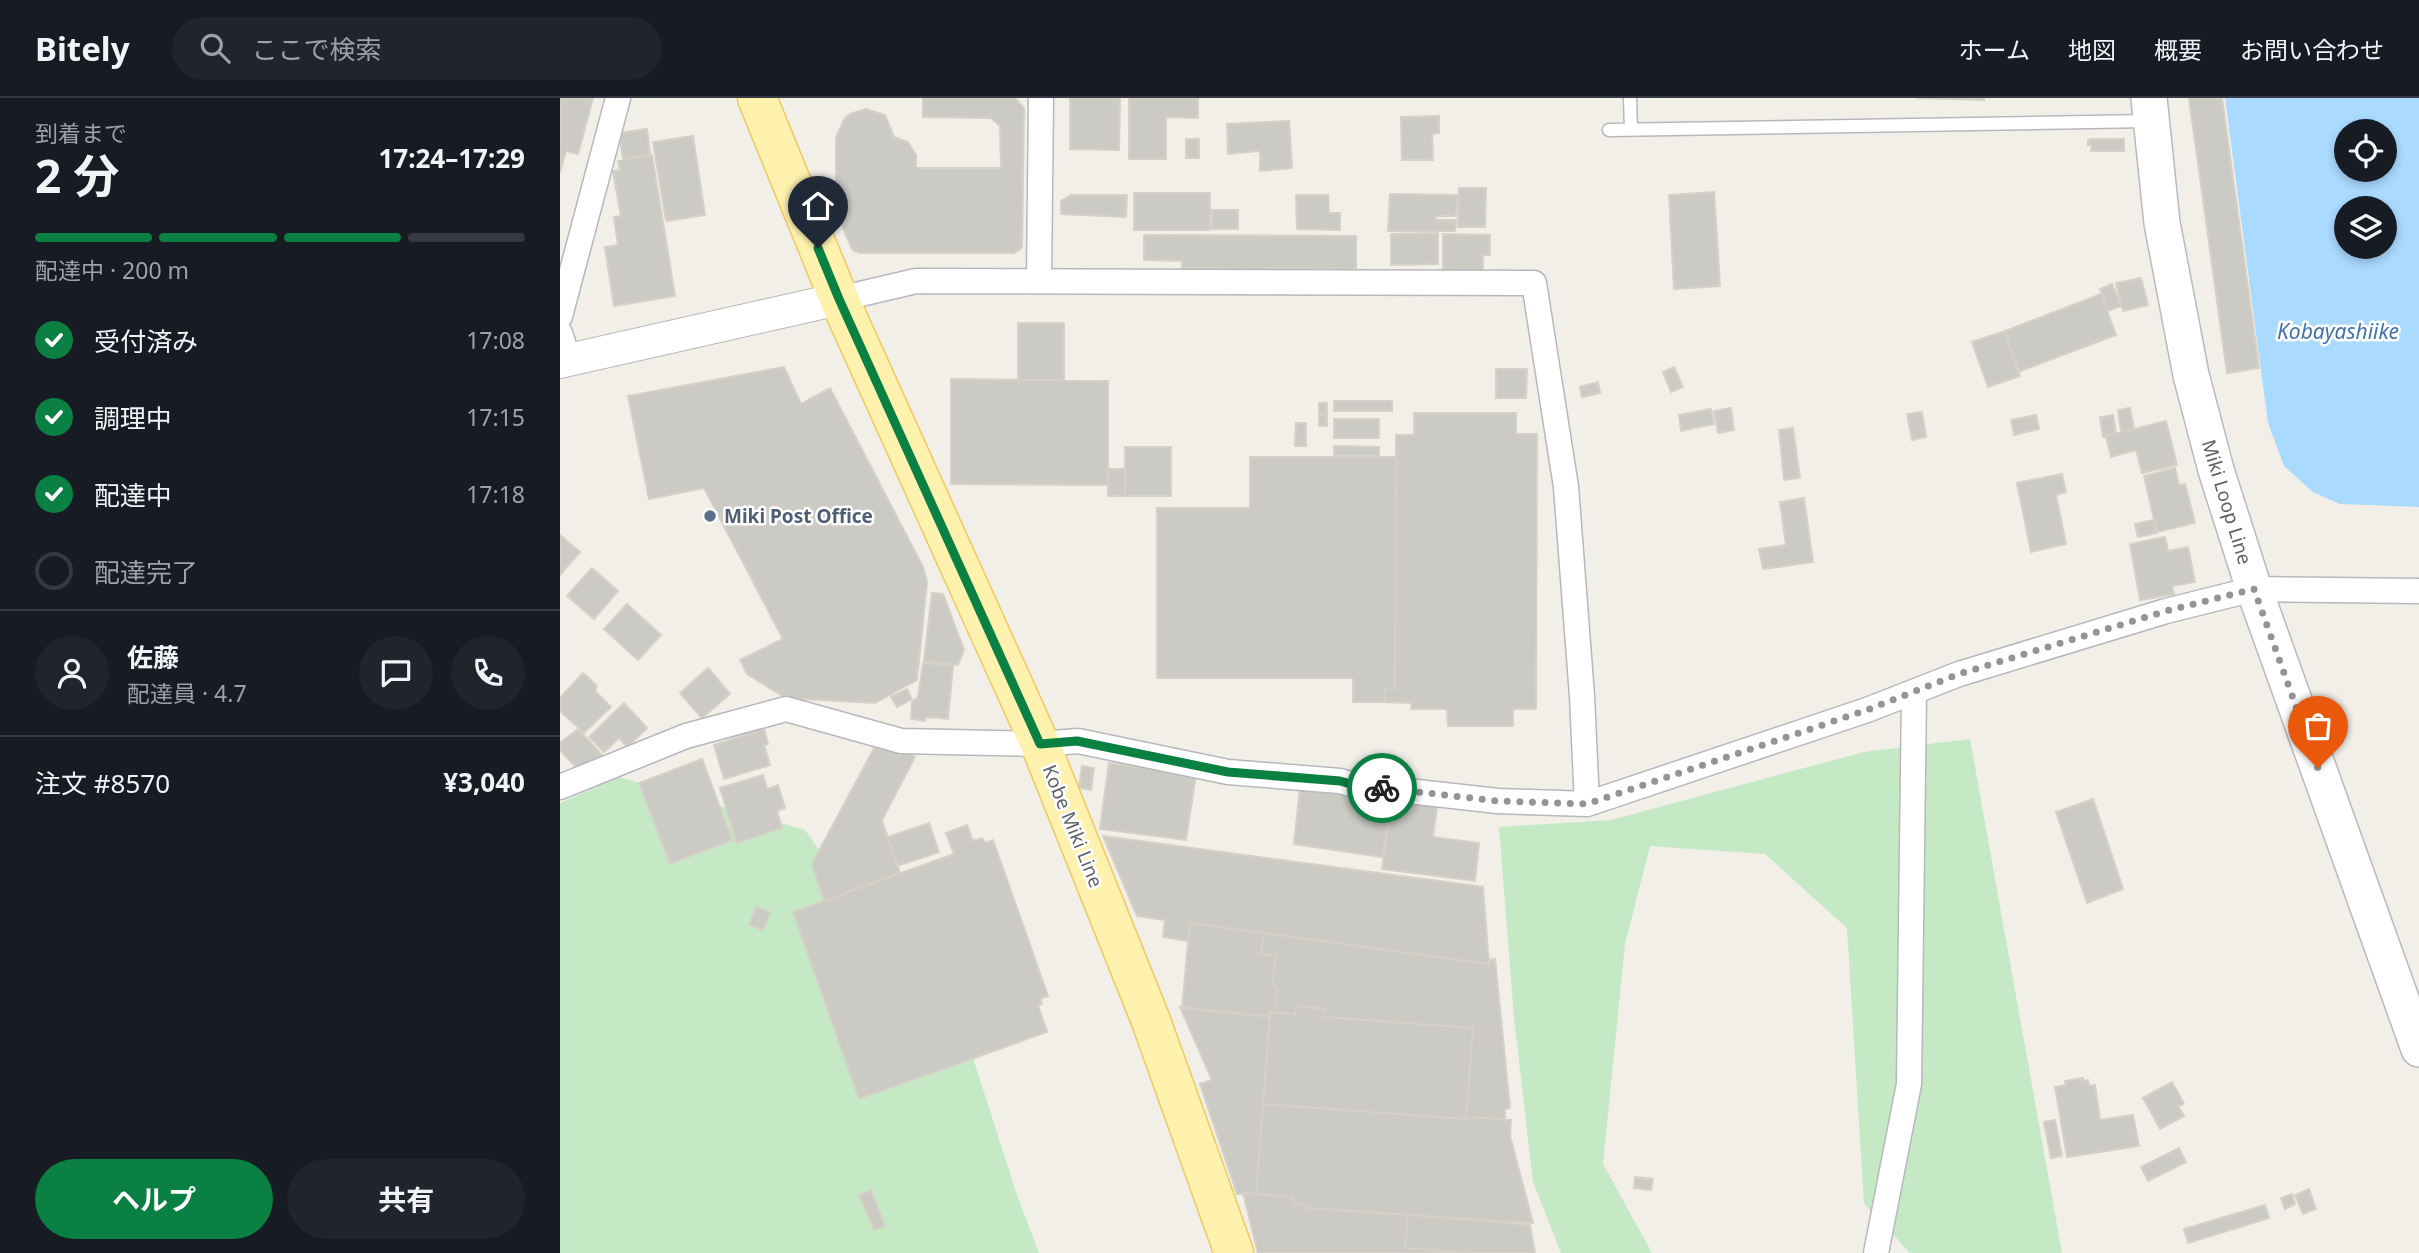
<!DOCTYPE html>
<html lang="ja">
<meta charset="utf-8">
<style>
body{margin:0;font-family:"Noto Sans","Noto Sans JP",sans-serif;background:#20242c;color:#f1f3f6;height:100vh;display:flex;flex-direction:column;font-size:26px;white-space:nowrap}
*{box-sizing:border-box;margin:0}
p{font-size:23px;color:#9ea1a6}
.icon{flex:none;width:38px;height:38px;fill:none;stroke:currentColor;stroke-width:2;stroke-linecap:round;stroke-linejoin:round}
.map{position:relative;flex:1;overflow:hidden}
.drawer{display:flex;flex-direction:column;background:#171b24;width:560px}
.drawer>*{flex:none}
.buttons{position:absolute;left:1774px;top:21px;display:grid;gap:14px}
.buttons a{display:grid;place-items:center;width:63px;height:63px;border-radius:50%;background:#171b24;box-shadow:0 4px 10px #0003;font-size:35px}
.pin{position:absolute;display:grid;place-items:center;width:60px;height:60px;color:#fff;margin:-72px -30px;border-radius:50% 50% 50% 0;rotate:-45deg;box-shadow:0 0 7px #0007}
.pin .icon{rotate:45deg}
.courier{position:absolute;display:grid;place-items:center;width:70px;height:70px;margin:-35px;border:5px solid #0b8043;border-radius:50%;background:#fff;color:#222;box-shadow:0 2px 9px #0007}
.overview em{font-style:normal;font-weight:700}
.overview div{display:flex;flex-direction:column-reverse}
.overview{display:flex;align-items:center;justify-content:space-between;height:119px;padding:0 35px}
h1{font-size:46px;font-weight:700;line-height:52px}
.bar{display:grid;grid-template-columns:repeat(4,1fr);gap:10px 7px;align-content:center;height:84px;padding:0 35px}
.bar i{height:9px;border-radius:5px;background:#363941}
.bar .current{background:#0b8043}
.bar p{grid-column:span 4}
.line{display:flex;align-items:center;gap:18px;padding:0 35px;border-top:2px solid #363941}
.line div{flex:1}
.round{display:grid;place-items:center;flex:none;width:74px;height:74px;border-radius:37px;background:#20242c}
ol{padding:0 35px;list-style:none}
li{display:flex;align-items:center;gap:21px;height:77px}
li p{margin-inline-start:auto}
li .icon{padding:7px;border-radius:50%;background:#0b8043;color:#fff;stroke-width:4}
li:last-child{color:#9ea1a6}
li i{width:38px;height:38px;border:4px solid #363941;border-radius:50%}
.button{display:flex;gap:14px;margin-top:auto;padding:14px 35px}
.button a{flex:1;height:80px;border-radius:42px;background:#0b8043;color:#fff;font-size:28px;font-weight:700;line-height:80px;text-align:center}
.button a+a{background:#20242c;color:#f1f3f6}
header{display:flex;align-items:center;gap:42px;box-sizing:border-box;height:98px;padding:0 35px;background:#171b24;border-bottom:2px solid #363941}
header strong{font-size:33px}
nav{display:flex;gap:38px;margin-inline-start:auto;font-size:24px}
.search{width:490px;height:63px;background:#20242c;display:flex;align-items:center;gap:18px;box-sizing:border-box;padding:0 24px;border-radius:38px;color:#9ea1a6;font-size:26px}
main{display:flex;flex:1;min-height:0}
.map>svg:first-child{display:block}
</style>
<header>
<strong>Bitely</strong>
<div class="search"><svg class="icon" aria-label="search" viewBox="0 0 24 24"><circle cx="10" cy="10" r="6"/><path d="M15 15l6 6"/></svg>ここで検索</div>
<nav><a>ホーム</a><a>地図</a><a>概要</a><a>お問い合わせ</a></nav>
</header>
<main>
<section class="drawer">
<div class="overview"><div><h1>2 分</h1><p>到着まで</p></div><em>17:24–17:29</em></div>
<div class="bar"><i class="current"></i><i class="current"></i><i class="current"></i><i></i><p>配達中 · 200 m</p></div>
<ol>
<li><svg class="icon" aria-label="check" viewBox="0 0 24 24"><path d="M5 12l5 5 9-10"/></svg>受付済み<p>17:08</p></li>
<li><svg class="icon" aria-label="check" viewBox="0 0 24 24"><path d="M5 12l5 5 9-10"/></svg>調理中<p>17:15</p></li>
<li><svg class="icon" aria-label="check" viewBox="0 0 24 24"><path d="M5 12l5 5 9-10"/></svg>配達中<p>17:18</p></li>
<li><i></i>配達完了</li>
</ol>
<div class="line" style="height:126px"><a class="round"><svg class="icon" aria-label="person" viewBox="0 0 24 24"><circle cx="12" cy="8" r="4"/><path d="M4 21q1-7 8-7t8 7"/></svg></a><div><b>佐藤</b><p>配達員 · 4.7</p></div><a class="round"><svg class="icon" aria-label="chat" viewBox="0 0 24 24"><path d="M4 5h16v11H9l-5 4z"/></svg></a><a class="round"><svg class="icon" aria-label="phone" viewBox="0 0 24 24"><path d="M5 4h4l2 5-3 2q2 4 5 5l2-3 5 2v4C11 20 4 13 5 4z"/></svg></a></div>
<div class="line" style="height:91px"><div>注文 #8570</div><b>¥3,040</b></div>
<div class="button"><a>ヘルプ</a><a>共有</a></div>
</section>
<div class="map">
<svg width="1859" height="1155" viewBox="0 0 1859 1155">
<rect width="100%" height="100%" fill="#f1efe8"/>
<path fill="#c5e8c5" d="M1410,641L1502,1155H1350L1304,1105L1287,830L1205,756L1090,748L1065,846L1043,1066L1092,1155H1001L973,1084L954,920L939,729L1051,722L1304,654Z
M59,679L245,732L288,793L402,926L457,1097L479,1155H0V705Z"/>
<path fill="#aadaff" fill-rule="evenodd" d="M1665,0H1859V409L1780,406L1753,394L1724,368L1708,325ZM1787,33H1825V72H1787ZM1787,110H1825V149H1787Z"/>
<path fill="#cccac5" stroke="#d6d1c6" stroke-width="2" d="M0,0H33L18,56L6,53L0,74Z
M363,0H455L464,10L462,150L454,155H300L294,153L291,149L279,121L276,109V39L285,20L290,16L306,11L325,17L334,39L348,44L356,57V70H441L440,28L431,20L363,19Z
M510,0H560L559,52L510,51Z
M569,0H638V20L606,19V61H569Z
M1357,0H1424V2Z
M1629,0H1662L1699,270L1667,275Z
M879,18V35L872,36L873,62H842L841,19Z
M729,23L732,70L700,73V55L698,53L668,56L667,26Z
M87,31L90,56L63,61L59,35Z
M133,38L145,117L106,123L93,44Z
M626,41H639V60H626Z
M1531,41H1564V53H1531L1532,47H1528V42Z
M92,57L115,198L54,208L45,149L58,147L54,119L61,118L53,73L60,72L58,63Z
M899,90H926L925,129H898Z
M1154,94L1160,188L1114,191L1109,97Z
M574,95H650V132H574Z
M830,96L897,97L896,118H876V122H896L895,133H828Z
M511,97H567L566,119L501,116V103Z
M736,97H768L769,115H780V132L737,131Z
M652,112H678V131H652Z
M878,135V166L831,167V136Z
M883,136L930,137V157H923V175L883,174Z
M584,137L796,138V171L622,170V163L584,162Z
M1581,180L1588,207L1563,213L1556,185Z
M1552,186L1561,208L1548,213L1540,191Z
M1541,196L1556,237L1458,274L1445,233Z
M458,225H504V282H458Z
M1445,233L1460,278L1428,289L1412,244Z
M224,269L241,306L270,290L363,469L367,484L357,582L315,605L226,600L187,576L180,562L223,541L144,390L89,401L68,298Z
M1114,269L1123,289L1111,294L1103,274Z
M936,271H967L966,300H936Z
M391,281L548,283V387L391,386Z
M1038,284L1040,295L1022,299L1020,289Z
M774,303H832V313H774Z
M759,305H767V316H759Z
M1171,310L1174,332L1158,335L1154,313Z
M1570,310L1574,331L1561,333L1558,312Z
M1151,311L1154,326L1121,333L1119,317Z
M1362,314L1366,339L1352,342L1347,316Z
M854,315H956V336H977L976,611H953V628H888L887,611H851L852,605L825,604V590L835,591L836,337H854Z
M759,317H767V328H759Z
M1476,317L1479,331L1454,337L1451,322Z
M1553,317L1556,335L1543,339L1540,319Z
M774,321H819V340H774Z
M1606,323L1617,367L1582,375L1576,352L1551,359L1546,338Z
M736,325H746V348H735Z
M1233,330L1240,380L1224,382L1219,332Z
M774,348L819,349V358H774Z
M565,349H611V398H565Z
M690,359H836L835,591L825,590V604H793V580H597V410H690Z
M1615,370L1619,387L1625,386L1635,425L1597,434L1584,378Z
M548,371H565V398H548Z
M1502,376L1506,394L1496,397L1506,446L1471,454L1457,385Z
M1244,400L1253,464L1203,471L1199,451L1226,447L1220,404Z
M1594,422L1597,435L1578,439L1575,426Z
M0,437L20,454L0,477Z
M1605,439L1608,453L1628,449L1635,484L1612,488L1614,496L1580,502L1570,446Z
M32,470L58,493L34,521L7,498Z
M372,495L383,496L404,552L398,567L364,563Z
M67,506L101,537L78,562L44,531Z
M363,565L393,568L388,621L366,619L365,623L351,621L352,604L358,599Z
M148,570L170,596L142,620L120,595Z
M23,575L37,588L35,593L51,609L24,635L0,613V600Z
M347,591L352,601L337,609L331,599Z
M64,605L87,630L67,649L59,640L44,654L29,639Z
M18,631L44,659L16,669L0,652V645Z
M204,631L208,646L204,647L210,667L164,681L154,647Z
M319,641L355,659L322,722L340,775L264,803L252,766Z
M142,661L172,742L110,766L79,685Z
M549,665L636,676L626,742L540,731Z
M522,668L534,670L531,692L519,690Z
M203,677L207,691L218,687L225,710L217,713L222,730L177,745L160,690Z
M740,690L832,703L822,759L734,746Z
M1533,701L1563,791L1527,805L1496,714Z
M832,703L877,708L873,739L919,745L915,783L822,771Z
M369,725L379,754L337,768L328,739Z
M407,727L413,743L422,740L425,745L433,742L488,898L480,901L482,906L478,907L487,934L299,1001L233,814L394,756L386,735Z
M543,738L923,789L929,866L630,825L629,843L603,839L605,822L577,818Z
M196,809L210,814L203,832L189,827Z
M630,825L704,835L701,856L716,858L712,887L718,890L714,915L710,914V919L622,910Z
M704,835L929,866V862L935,861L950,1010L945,1011V1021L906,1019L913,930L764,919L765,911L736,908L735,916L714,915L718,890L712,887L716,858L701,856Z
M736,908L765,911L764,919L913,930L906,1021L703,1006L710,914L735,916Z
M620,909L710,919L696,1096H677L640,986L652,982Z
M1523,980L1524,983L1528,982L1529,988L1535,987L1540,1022L1573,1017L1579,1048L1507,1059L1495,989L1506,987L1505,983Z
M1612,984L1624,1006L1618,1008L1624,1018L1600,1031L1583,1000Z
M703,1006L906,1021V1019L951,1022L950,1038L973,1125L746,1110V1107L733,1106V1099L696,1096Z
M1495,1022L1502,1058L1491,1060L1484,1024Z
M1619,1050L1626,1064L1588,1083L1581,1069Z
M1075,1079L1093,1081L1091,1092L1074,1090Z
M1749,1091L1756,1111L1743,1116L1735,1097Z
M311,1092L325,1128L314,1132L299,1097Z
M683,1095L733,1099V1106L746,1107V1110L848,1117L845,1150L912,1155H698Z
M1732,1096L1735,1106L1725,1111L1721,1100Z
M1705,1107L1709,1120L1628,1145L1624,1131Z
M848,1117L970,1127L975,1155H912L845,1150Z"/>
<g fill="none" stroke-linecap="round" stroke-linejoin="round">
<defs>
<path id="service" d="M1070,0L1071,32
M1049,32L1588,23"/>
<path id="minor" d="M479,183L481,0
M279,201L356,183L974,185L1006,389L1022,598L1027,706
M0,218L58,0
M0,235L9,262
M0,689L126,638L226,611L341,643L480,646L518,643L668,674L780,683L794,687L938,703L1027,706L1307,612L1399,576L1606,513L1694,491L1859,493
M1316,1155L1349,986L1354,594"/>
<path id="tertiary" d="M0,264L279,201"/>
<path id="secondary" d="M1589,0L1602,125L1631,277L1656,372L1694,491L1859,951"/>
<path id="primary" d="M197,0L279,201L480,646L591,923L674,1155"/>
</defs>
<use href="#service" stroke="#b5b8bc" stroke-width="15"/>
<use href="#minor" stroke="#b5b8bc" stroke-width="27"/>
<use href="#tertiary" stroke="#b5b8bc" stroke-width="34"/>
<use href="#secondary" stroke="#b6babf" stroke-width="38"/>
<use href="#primary" stroke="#f2c960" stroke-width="41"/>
<use href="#service" stroke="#fff" stroke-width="12"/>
<use href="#minor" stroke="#fff" stroke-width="24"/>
<use href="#tertiary" stroke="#fff" stroke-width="32"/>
<use href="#secondary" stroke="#fff" stroke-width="35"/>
<use href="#primary" stroke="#fff2af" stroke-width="38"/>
</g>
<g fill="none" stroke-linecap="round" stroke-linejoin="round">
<path stroke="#929495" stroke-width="7" stroke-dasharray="0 12.6" d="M822,690L938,703L1027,706L1307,612L1399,576L1606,513L1694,491L1758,670"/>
<path stroke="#0b8043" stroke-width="9" d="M258,150L279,201L480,646L517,643L668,674L780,683L794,687L822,690"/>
</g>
<circle fill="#5c6f8a" stroke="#fff" stroke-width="2.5" cx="150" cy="418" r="7"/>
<g text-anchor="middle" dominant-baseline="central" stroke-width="5" stroke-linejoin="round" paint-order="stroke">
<g font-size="19" fill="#5f6368" stroke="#fff">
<text transform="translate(1667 404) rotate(73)">Miki Loop Line</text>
<text transform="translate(513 728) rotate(68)">Kobe Miki Line</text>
</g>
<g font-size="19" font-weight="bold" fill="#4e5e75" stroke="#fff" text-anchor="start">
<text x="164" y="418">Miki Post Office</text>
</g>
<g font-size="21" font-style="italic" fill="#4174aa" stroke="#fff">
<text x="1778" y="233">Kobayashiike</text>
</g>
</g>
</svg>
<div class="buttons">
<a><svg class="icon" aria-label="locate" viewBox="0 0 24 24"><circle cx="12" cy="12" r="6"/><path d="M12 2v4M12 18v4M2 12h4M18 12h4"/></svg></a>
<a><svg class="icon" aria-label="layers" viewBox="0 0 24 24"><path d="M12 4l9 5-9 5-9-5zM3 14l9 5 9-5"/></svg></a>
</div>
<div class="pin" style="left:1758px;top:670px;background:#ea580c"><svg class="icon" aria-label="bag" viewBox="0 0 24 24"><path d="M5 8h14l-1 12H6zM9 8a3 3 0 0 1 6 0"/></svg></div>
<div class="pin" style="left:258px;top:150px;background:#1f2937"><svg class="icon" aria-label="home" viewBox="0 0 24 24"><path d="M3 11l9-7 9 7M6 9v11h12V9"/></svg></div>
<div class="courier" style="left:822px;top:690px"><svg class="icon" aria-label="bike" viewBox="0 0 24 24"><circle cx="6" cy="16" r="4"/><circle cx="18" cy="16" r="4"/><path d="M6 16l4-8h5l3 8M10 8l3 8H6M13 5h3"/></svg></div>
</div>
</main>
